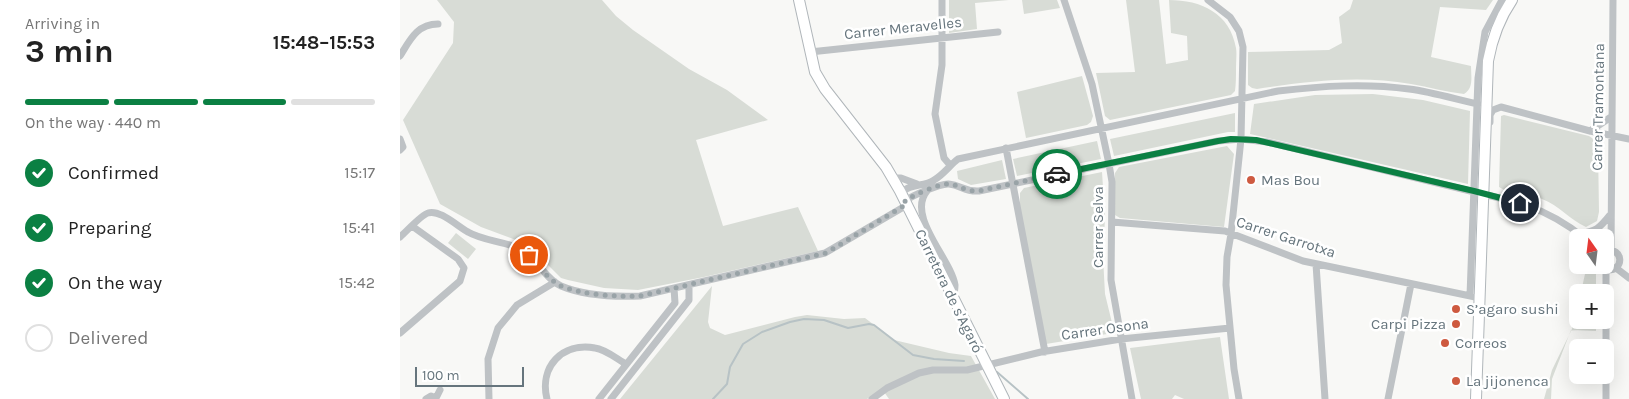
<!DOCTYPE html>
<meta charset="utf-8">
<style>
body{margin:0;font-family:Karla,sans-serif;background:#f6f6f6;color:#222;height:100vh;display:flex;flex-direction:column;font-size:19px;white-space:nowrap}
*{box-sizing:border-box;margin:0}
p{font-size:16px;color:#767676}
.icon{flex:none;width:28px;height:28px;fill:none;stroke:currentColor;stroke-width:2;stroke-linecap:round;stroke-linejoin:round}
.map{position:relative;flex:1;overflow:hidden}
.drawer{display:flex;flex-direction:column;background:#fff;width:400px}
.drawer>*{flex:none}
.needle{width:32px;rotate:346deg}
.tools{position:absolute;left:1169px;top:229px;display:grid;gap:10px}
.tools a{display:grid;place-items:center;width:45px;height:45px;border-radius:8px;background:#fff;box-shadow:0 5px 20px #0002;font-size:25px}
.scale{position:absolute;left:15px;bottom:12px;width:109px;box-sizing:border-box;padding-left:5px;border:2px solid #66757d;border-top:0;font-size:14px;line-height:18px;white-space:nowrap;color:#66757d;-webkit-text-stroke:4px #fff;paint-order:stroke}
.pin{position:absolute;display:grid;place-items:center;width:42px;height:42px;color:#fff;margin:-21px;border:2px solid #fff;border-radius:50%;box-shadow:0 1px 5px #0007}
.courier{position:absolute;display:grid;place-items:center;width:50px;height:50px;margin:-25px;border:4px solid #0b8043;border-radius:50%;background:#fff;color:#222;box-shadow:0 1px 6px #0007}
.overview em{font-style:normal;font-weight:700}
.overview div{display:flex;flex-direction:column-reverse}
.overview{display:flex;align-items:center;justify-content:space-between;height:85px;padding:0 25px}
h1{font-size:32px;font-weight:700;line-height:38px}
.bar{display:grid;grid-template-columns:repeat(4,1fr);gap:8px 5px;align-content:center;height:60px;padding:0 25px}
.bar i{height:6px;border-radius:4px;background:#e0e0e0}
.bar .active{background:#0b8043}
.bar p{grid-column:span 4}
ol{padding:0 25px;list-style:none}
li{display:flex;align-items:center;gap:15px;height:55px}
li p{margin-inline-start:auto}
li .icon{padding:5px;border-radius:50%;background:#0b8043;color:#fff;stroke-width:4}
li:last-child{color:#767676}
li i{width:28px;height:28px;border:2px solid #e0e0e0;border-radius:50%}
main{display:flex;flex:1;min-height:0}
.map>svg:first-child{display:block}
</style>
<main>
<section class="drawer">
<div class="overview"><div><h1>3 min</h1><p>Arriving in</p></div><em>15:48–15:53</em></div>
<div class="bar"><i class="active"></i><i class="active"></i><i class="active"></i><i></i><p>On the way · 440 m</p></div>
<ol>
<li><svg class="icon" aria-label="check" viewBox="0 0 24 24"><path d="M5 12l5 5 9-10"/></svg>Confirmed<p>15:17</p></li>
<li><svg class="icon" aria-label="check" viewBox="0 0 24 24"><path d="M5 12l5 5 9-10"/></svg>Preparing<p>15:41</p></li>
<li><svg class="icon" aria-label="check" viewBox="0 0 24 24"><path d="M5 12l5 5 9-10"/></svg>On the way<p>15:42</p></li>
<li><i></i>Delivered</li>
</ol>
</section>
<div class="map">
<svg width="1229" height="399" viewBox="0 0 1229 399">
<rect width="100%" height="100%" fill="#f8f8f6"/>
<path fill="#d8dcd6" d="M37,0H202L216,16L233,30L289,69L327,90L368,120L296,140L323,226L398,207L418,251L304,277L238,290L204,288L168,280L161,278L134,251L116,240L81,227L40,204L3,120L53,43L54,22Z
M549,0H609L575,3L577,29L549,33Z
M622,0H657L660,8L624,14Z
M726,0H759L766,64L788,60L787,36L771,33L769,0C801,0 830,13 836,48C837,54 836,61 836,68C836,76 836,84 835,91L831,95L710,120L705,116L696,73L735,72Z
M953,0H1093L1086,10L1040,7L1031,57L1071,66C1071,76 1074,88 1064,94C1046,92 1029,87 1011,84C960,75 908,81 857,89L852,88L848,85V52L929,50L942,43L939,17L950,9Z
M682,76L693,116L691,122L687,125L626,138L617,92Z
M973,94L1023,100L1070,111L1068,184L850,134L854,104L915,95Z
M835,113V132H828L714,156L710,139Z
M1104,115L1189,136L1195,140L1198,148L1199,212L1197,221L1186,227C1170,220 1159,205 1142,199C1128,194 1112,195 1099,187L1101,116Z
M697,141L701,159L617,176L613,159Z
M827,146L834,154L824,227L720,218L715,215V173L719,167Z
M602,160L606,179L571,185L558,179L557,171Z
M702,172L705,217L703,257L705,294L713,327L707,334L646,344L620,211V193L624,188Z
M56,233L76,249L68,259L48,243Z
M1187,265H1194L1196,270V292H1181Z
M312,286L308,322L310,328L325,335L395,317L407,315L444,319L465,318L494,340L549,353L571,356L595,399H489L482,389L467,399H220Z
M1177,307L1178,320H1196V331L1171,330L1152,379L1151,399H1144L1152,370L1172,329Z
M820,337L829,399H784L775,395L772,399H741L730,348Z"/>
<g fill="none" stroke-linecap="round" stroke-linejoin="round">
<path stroke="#b7c2c5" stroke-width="2" d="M597,372L628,399
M313,399L327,384L330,367L343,344L362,332L390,322L404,319L424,320L448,328L469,324L474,325L513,355L534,359L564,361"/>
<defs>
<path id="secondary" d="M399,0L415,72L425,89L486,167L500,191L604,399
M1076,399L1088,61C1092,39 1099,19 1112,0"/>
</defs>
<use href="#secondary" stroke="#b0b6ba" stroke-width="12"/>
<path stroke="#bec2c5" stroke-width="7" d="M542,0V65L535,114L544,158L550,165
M664,0L692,84L709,164L712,182L711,280L732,399
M808,0L830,17L839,31L843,47L841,139L831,234L827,257L826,285L834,369L839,399
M410,52L598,32
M0,56C10,40 17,24 38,24
M1090,122V115L1093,110L1101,107L1190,131L1229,139
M1190,131L1211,117
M0,139L3,147L0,150
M606,148L645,352
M492,178H501L517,184
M527,191C506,216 551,259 555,285C555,289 554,293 554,297
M501,193C510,183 524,187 534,180C543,175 550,165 558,159L878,91C922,86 965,83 1009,89C1032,92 1055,99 1078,104
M505,201C511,196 541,183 549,184C561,185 564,192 579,191L818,141L841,139L867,142L1120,203C1144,211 1164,221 1184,238
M712,222L825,231L903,261L1080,298
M1179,234C1196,231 1199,229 1210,215
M0,237C6,232 21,215 28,213C40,209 58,227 68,232C87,243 111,240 128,255C140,264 147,280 161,286C185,296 215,297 240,296L425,253L507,205
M1211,250L1213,0
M916,264L925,399
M1200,265L1206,270C1225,272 1224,246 1205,251
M1216,268L1229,278
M1206,270V399
M1070,296L1078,78L1085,32L1102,0
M0,333L60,281L64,268L58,259L12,226
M36,398L40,390
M26,399L31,396L36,398
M89,399L88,359L98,328L117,305L155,282
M147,399C139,367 162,342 195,348C205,349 217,359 226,364
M199,399L275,303L274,288
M211,399L289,300V285
M472,399L487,388L519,373L533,370H567L641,352L721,339L830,328
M988,399L1011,284"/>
<use href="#secondary" stroke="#fff" stroke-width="10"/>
</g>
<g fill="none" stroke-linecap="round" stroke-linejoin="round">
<path stroke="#99a3a7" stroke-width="5" stroke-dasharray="0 9" d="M129,255C138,265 147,278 159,285C179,295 218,297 240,296L426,253L507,204L505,201C511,196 541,183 549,184C560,185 564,192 579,191L657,174"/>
<path stroke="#0b8043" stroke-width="6" d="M657,174L818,141L831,139L856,140L1074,191L1120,203"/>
</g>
<g fill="#ce5a40" stroke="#fff" stroke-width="2">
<circle cx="851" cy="180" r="5"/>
<circle cx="1056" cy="309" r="5"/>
<circle cx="1056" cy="324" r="5"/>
<circle cx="1045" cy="343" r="5"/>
<circle cx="1056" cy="381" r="5"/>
</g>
<g text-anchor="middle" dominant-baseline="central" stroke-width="5" stroke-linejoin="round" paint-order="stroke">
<g font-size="15" fill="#66757d" stroke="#fff">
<text transform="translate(503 28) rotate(-6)">Carrer Meravelles</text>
<text transform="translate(1198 107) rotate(-89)">Carrer Tramontana</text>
<text transform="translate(698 227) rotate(-90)">Carrer Selva</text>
<text transform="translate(886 237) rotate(18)">Carrer Garrotxa</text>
<text transform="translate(549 291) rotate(64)">Carretera de s'Agaró</text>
<text transform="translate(705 329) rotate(-8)">Carrer Osona</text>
</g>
<g font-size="15" fill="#66757d" stroke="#fff" text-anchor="start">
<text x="861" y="180">Mas Bou</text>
<text x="1066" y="309">S’agaro sushi</text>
<text x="1046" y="324" text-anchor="end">Carpi Pizza</text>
<text x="1055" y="343">Correos</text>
<text x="1066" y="381">La jijonenca</text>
</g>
</g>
</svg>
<div class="tools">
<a><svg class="needle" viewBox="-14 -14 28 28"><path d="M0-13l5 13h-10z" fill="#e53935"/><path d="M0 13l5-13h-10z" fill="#767676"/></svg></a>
<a>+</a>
<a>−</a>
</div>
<div class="scale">100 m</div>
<div class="pin" style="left:129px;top:255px;background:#ea580c"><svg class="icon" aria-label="bag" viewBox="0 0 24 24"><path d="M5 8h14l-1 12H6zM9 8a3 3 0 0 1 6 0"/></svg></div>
<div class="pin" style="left:1120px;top:203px;background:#1f2937"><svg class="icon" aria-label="home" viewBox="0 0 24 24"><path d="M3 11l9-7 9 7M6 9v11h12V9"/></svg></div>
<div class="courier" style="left:657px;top:174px"><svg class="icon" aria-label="car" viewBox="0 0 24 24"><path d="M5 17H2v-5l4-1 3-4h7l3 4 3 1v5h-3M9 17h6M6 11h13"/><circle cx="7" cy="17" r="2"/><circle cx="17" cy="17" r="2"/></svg></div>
</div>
</main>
